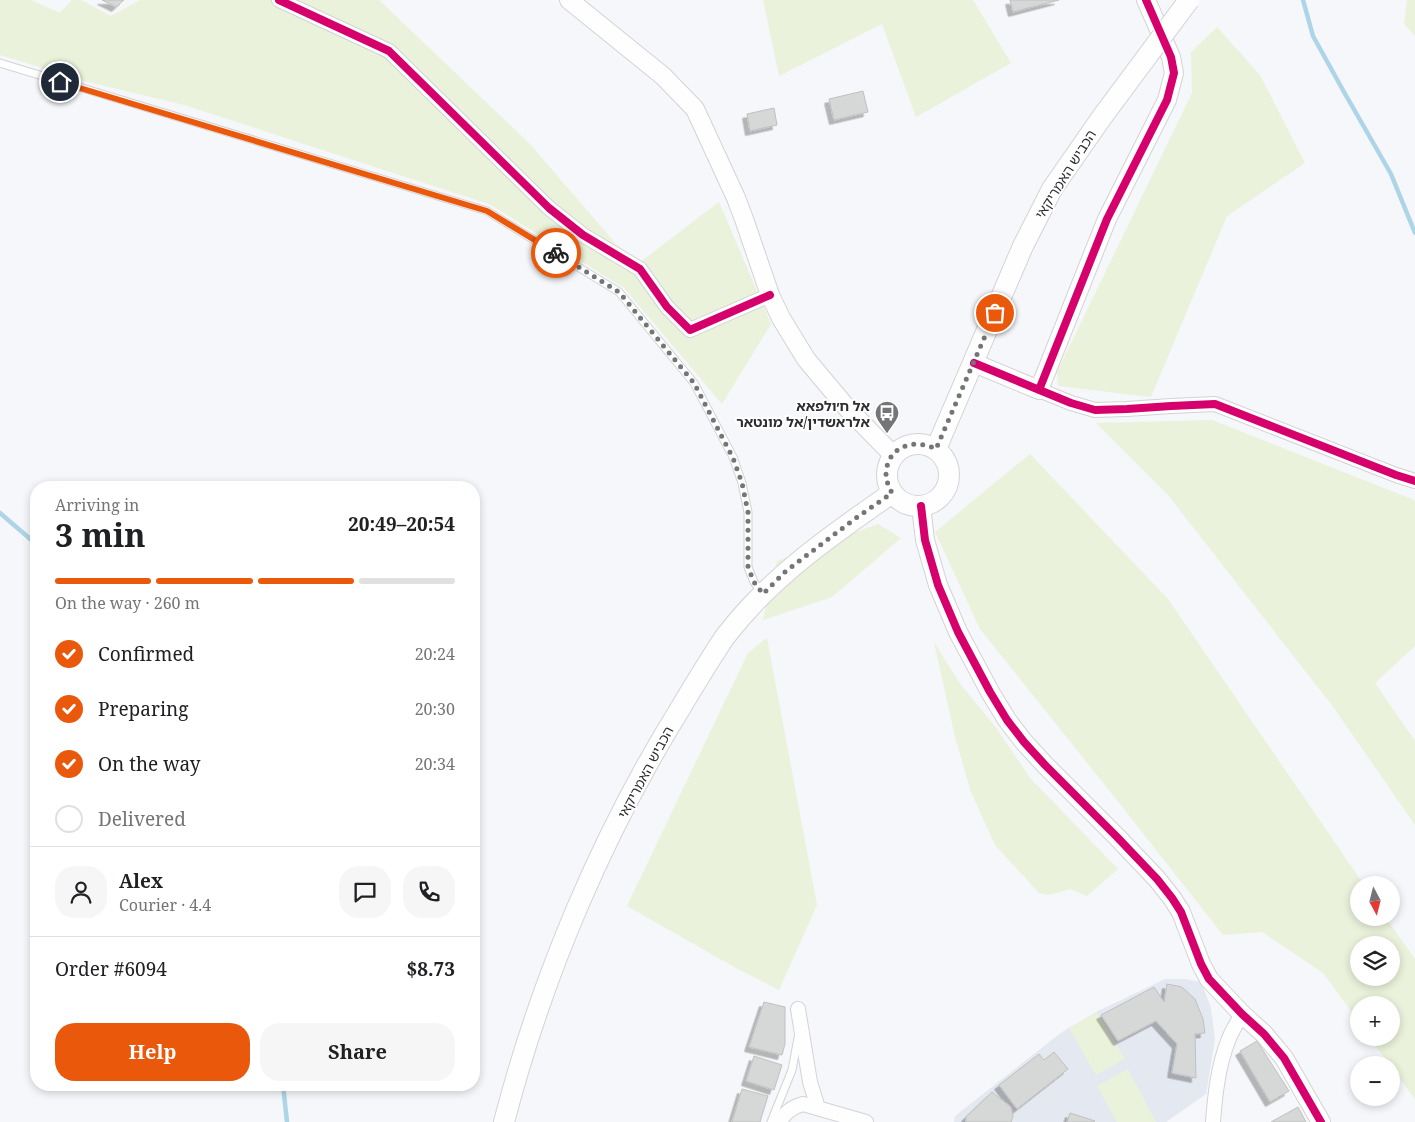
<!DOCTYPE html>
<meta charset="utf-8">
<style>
body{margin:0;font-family:"Noto Serif","Noto Sans Hebrew",serif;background:#f6f6f6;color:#202124;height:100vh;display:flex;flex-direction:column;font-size:19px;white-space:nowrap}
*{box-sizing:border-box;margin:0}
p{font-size:16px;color:#757577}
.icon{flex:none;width:28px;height:28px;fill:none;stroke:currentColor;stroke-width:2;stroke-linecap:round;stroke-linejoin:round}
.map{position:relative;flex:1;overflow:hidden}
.side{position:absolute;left:30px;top:481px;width:450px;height:610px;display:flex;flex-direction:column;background:#fff;border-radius:20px;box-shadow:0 2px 8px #0003}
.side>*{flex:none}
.needle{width:32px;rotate:173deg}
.fabs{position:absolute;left:1350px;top:876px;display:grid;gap:10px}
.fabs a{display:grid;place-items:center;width:50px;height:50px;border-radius:50%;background:#fff;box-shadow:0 2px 8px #0003;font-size:25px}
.pin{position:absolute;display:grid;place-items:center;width:42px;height:42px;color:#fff;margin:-21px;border:2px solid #fff;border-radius:50%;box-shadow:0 1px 5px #0007}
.courier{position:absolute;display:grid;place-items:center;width:50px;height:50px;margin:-25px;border:4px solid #ea580c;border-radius:50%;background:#fff;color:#222;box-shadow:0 1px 6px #0007}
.headline em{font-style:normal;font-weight:700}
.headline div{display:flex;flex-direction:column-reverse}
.headline{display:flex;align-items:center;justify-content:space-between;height:85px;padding:0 25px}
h1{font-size:32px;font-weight:700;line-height:38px}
.bar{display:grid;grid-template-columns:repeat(4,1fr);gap:8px 5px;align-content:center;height:60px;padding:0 25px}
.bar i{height:6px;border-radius:4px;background:#e0e0e0}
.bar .active{background:#ea580c}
.bar p{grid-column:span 4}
.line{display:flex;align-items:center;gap:12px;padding:0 25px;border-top:1px solid #e0e0e0}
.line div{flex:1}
.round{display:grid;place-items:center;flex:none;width:52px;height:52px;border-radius:20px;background:#f6f6f6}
ol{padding:0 25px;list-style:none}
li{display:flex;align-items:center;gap:15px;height:55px}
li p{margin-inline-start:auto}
li .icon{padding:5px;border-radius:50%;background:#ea580c;color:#fff;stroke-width:4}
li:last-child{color:#757577}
li i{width:28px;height:28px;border:2px solid #e0e0e0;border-radius:50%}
.button{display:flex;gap:10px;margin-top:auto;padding:10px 25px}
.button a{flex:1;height:58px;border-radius:20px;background:#ea580c;color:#fff;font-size:20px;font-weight:700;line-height:58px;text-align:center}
.button a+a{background:#f6f6f6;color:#202124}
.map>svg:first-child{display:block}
</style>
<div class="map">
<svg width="1415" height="1122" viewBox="0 0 1415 1122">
<defs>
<filter id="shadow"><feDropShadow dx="-4.5" dy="4.5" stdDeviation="0" flood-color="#0004"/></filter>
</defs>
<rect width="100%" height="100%" fill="#f5f7fa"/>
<path fill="#e4e8f0" d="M1165,979H1185L1201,982L1211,1008L1215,1039L1206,1094L1166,1122H954L955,1116L1062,1032L1098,1011Z"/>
<path fill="#eaf2db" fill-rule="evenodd" d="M0,0H31L60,13L72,0H81L111,16L140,0H379L530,144L635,266L719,202L771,324L722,404L624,288L489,204L184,105L96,84L0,55Z
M763,0H973L1011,63L916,117L882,24L779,76Z
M1407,0H1415V36L1404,24Z
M1217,27L1260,75L1305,163L1227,216L1151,397L1058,386L1057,372L1192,93L1191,52Z
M1212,420L1414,500L1415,503V646L1375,683L1415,741V825L1334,708L1168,495L1096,423Z
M1030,454L1168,599L1364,885H1359V918H1386L1415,959V1099L1370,1038H1391V1005H1359V1022L1323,973L1262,932L1223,935L1116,799L980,629L935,532ZM1359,945H1391V978H1359Z
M878,524L901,538L832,597L763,620L777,561Z
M767,638L817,905L779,990L736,968L627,906L748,653Z
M934,642L961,685L994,725L1031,779L1118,869L1087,896L1070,889L1049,895L1039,893L995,845L971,792L955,737Z
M1097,1012L1125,1059L1096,1075L1069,1028Z
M1128,1069L1156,1122H1117L1097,1086Z"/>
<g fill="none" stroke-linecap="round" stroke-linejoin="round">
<path stroke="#aed5e7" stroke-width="4.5" d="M1303,0L1313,36L1344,92L1391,174L1415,233
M0,513L36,544
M283,1085L287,1122"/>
</g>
<path fill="#d6d7d7" stroke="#c0c0c1" filter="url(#shadow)" d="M102,0H124L116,7Z
M1010,0H1059L1013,12Z
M863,91L868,112L834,120L829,99Z
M774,108L777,125L750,131L747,114Z
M1167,984L1182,987L1195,999L1203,1019L1205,1033L1195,1034L1196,1078L1172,1073L1177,1044L1156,1021L1118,1041L1101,1015L1154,987L1164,1002Z
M764,1002L785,1007V1044L782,1055L749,1047Z
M1257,1041L1289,1091L1270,1102L1240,1051Z
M1054,1052L1068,1069L1017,1109L999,1085L1039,1054L1044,1060Z
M754,1056L782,1065L774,1090L746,1081Z
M742,1089L768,1096L760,1122H732Z
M992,1092L1011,1107L1013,1116L1011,1122H966V1117Z
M1298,1107L1306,1122H1271Z
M1070,1113L1095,1121L1094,1122H1067Z"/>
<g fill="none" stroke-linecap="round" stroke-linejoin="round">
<defs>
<path id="service" d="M0,63L487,211L619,292L694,383L733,457L742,483L748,512V567L754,582L762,593
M771,1122L792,1070L798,1038"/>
<path id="minor" d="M279,0L389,51L549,208L583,235L640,269L667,307L690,330L770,295
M1039,390L1071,403L1095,410L1127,409L1171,406L1215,404L1396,475L1415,481
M798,1009L810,1082L818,1108
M779,1122C786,1112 792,1107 803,1104L866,1122
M1213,1122C1215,1095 1218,1067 1228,1041C1231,1032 1237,1023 1242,1014"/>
<path id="tertiary" d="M569,0L663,76L695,109L736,198L744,219L770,295L781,318L806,359L847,408L893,455
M974,363L1039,390L1107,219L1167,100L1174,73L1171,57L1146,0
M921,506L925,540L938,585L958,632L990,692L1007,720L1024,742L1045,765L1117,837L1157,879L1172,898L1181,912L1201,964L1209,979L1242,1014L1264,1034L1284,1058L1321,1122"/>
<path id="secondary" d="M887 475a31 31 0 1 1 62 0a31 31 0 1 1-62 0Z
M936,449L1023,246L1052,189
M504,1122C542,976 603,832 683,704C693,687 703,671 713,655C718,648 722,640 728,633C772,576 833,534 892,493"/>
</defs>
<use href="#service" stroke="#d2d3d5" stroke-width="9"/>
<use href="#minor" stroke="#d2d3d5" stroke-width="16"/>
<use href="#tertiary" stroke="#d2d3d5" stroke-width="20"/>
<use href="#secondary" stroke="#d2d3d5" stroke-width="22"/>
<use href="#service" stroke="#fefefe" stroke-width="7"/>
<use href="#minor" stroke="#fefefe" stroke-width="14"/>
<use href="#tertiary" stroke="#fefefe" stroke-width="18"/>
<use href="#secondary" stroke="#fefefe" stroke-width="20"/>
<defs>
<path id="secondary-bridge" d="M1052,189L1102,117L1189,0"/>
</defs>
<use href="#secondary-bridge" stroke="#d2d3d5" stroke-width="22" stroke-linecap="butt"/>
<use href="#secondary-bridge" stroke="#fefefe" stroke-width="20"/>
<defs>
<path id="cycleway" d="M279,0L389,51L549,208L583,235L640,269L667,307L690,330L770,295
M974,363L1071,403L1095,410L1127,409L1171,406L1215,404L1396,475L1415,481
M1039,390L1107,219L1167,100L1174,73L1171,57L1146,0
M921,506L925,540L938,585L958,632L990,692L1007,720L1024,742L1045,765L1117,837L1157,879L1172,898L1181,912L1201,964L1209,979L1242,1014L1264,1034L1284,1058L1321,1122"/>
</defs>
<use href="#cycleway" stroke="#fff" stroke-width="11"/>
<use href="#cycleway" stroke="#d6006c" stroke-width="8"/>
</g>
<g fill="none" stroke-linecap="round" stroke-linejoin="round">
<path stroke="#747577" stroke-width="5" stroke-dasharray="0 9" d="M556,253L619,292L694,383L733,458L742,483L748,512V567L754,582L763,594L786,571L856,518L892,493C889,487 886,481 886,474C887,446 914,438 936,449L995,313"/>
<path stroke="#ea580c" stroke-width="6" d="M60,82L487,211L556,253"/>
</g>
<defs>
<symbol id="bus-pin" viewBox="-11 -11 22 30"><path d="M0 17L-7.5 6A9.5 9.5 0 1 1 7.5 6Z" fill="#747577" stroke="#fff"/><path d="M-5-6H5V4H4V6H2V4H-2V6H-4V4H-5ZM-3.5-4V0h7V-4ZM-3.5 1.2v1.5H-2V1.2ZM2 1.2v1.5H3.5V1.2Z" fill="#fff"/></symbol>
</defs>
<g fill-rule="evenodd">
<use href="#bus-pin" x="873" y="399" width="28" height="38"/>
</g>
<g text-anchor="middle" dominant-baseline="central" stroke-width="4" stroke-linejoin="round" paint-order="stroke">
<g font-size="14" fill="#2e2f31" stroke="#fff">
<text transform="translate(1065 174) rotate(-58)">הכביש האמריקאי</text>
<text transform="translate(645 772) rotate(-62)">הכביש האמריקאי</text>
</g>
<g font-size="14" font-weight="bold" fill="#2e2f31" stroke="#fff" text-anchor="end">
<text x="870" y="405">אל ח׳ולפאא<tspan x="870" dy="16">אלראשדין/אל מונטאר</tspan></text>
</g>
</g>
</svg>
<div class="fabs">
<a><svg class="needle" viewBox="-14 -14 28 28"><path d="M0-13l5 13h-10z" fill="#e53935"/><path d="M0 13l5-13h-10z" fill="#757577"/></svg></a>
<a><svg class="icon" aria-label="layers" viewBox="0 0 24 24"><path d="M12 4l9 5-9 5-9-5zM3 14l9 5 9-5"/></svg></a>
<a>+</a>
<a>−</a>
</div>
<div class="pin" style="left:995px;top:313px;background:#ea580c"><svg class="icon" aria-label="bag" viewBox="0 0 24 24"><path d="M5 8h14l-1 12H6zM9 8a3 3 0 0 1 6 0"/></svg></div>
<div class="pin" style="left:60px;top:82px;background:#1f2937"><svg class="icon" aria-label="home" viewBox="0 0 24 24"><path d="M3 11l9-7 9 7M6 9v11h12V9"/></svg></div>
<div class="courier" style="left:556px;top:253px"><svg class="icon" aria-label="bike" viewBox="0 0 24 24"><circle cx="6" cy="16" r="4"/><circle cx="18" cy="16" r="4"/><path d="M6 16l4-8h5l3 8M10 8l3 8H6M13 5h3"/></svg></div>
<section class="side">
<div class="headline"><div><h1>3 min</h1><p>Arriving in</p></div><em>20:49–20:54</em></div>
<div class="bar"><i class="active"></i><i class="active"></i><i class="active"></i><i></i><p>On the way · 260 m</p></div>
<ol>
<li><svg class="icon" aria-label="check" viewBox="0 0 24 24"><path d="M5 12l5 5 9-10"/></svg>Confirmed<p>20:24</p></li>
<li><svg class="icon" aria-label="check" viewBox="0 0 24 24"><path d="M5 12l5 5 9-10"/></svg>Preparing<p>20:30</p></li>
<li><svg class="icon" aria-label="check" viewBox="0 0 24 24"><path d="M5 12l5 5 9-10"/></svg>On the way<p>20:34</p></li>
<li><i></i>Delivered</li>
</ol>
<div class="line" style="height:90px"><a class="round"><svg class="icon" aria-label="person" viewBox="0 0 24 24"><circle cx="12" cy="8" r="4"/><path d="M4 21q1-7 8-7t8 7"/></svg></a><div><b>Alex</b><p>Courier · 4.4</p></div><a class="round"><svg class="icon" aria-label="chat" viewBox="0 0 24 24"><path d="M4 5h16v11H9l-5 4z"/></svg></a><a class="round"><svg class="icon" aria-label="phone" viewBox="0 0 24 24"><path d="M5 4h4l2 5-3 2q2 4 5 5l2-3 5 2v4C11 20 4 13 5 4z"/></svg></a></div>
<div class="line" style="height:65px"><div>Order #6094</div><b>$8.73</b></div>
<div class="button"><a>Help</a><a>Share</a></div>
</section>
</div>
